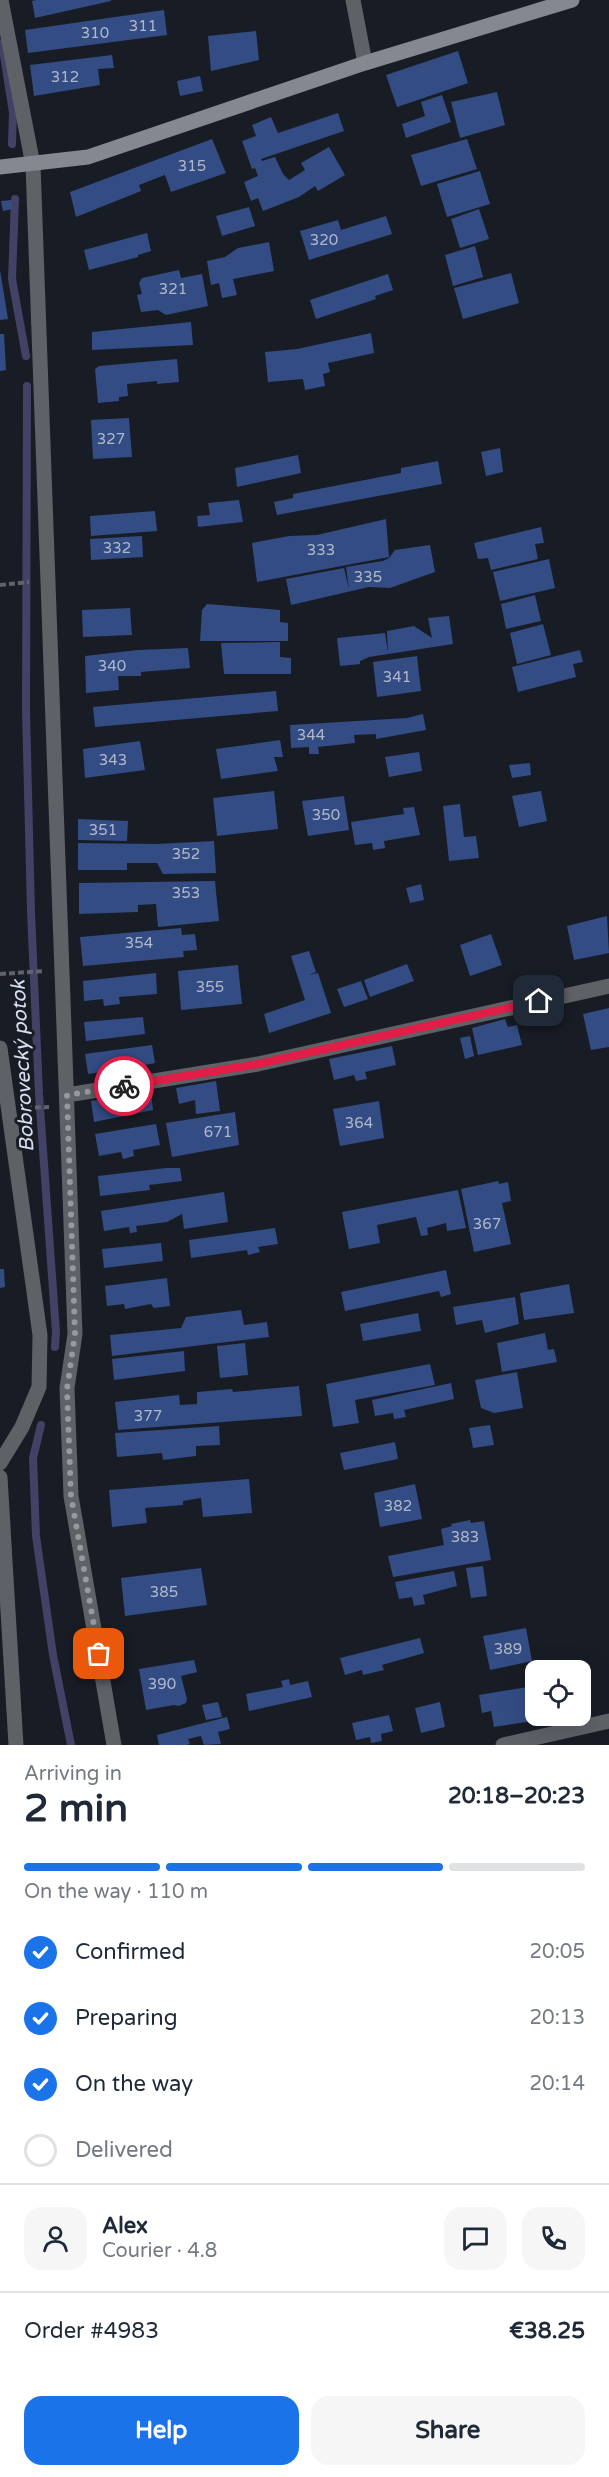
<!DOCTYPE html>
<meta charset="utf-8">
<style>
body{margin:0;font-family:"Varela Round",sans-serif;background:#f6f6f7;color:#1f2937;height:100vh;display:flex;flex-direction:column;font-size:22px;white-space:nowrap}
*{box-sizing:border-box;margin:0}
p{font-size:20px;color:#747a83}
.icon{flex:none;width:33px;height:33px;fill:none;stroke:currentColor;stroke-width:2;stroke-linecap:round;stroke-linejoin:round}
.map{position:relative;height:1745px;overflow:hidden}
.side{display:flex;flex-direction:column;background:#fff;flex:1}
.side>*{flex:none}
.controls{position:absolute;left:525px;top:1660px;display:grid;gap:12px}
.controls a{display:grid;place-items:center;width:66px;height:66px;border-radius:12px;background:#fff;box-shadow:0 6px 24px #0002;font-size:30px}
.pin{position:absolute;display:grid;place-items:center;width:51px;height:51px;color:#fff;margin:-26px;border-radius:12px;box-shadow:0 3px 9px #0006}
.courier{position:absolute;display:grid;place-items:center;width:60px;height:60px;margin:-30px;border:4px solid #e11d48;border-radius:50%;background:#fff;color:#222;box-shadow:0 2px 8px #0007}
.overview em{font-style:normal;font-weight:800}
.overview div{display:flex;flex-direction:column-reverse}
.overview{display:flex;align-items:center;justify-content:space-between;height:102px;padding:0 24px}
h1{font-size:39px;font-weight:800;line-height:45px}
.bar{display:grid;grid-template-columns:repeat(4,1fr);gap:9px 6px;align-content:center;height:72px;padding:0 24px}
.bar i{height:8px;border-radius:4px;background:#e0e1e3}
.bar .current{background:#1a73e8}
.bar p{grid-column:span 4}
.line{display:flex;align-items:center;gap:15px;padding:0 24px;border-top:2px solid #e0e1e3}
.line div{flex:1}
.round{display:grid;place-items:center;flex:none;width:63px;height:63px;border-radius:18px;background:#f6f6f7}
ol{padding:0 24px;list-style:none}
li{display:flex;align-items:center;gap:18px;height:66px}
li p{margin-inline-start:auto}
li .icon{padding:6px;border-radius:50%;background:#1a73e8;color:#fff;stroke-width:4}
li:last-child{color:#747a83}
li i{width:33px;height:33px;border:3px solid #e0e1e3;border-radius:50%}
.cta{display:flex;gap:12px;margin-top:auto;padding:12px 24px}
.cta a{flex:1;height:69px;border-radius:18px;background:#1a73e8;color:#fff;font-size:24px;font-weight:800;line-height:69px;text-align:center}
.cta a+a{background:#f6f6f7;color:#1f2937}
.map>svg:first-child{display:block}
</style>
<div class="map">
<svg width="609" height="1745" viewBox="0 0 609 1745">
<rect width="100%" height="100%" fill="#181c25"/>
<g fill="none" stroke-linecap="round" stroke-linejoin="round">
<path stroke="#414265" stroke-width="8" d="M2,43L13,113L12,144
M15,199L12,279L26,356
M27,386L26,711L31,912L39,1094L56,1332L55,1347
M41,1425L33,1458L36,1536L53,1655L71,1745"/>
</g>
<path fill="#334c83" d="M36,0H111V1L35,18L32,1Z
M164,10L167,35L28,53L25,30Z
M256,31L259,60L211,71L208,36Z
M458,51L468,83L397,107L386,75Z
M112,55L114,68L98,69L100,85L34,96L30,65Z
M200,76L203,91L180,96L177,81Z
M497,92L505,125L460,138L451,102Z
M442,95L451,122L406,138L402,124L425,116L421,102Z
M338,113L344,131L261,159L262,161L275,157L283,174L289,180L305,170L301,163L329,147L345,175L318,191L315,186L299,197L263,211L258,198L251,201L244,182L258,176L255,168L252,169L242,141L256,136L252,125L271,117L278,133Z
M212,139L226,173L171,192L165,175L139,185L141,191L76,217L70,192Z
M467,139L477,169L421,186L411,155Z
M480,171L490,204L447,217L437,184Z
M11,200L13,209L3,211L1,201Z
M249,207L255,226L222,236L216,216Z
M479,209L489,239L460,248L451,219Z
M386,216L392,234L309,260L300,231L338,220L341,230Z
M147,233L151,251L138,255V257L89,270L84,250Z
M269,242L274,271L233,279L237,295L222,298L219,283L211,285L207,261L225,257L238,248Z
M475,246L483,277L453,286L445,255Z
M0,270L8,319L0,320Z
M179,270L181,278L202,274L208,306L166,315L158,310L141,312L137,295L142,294L139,283L142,278Z
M511,273L519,303L463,319L454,288Z
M388,274L393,290L375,296L376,299L316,319L310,300Z
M191,322L193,345L92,350V332Z
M371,333L374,353L328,363L330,372L323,374L325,386L305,390L303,379L268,382L265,352L297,349Z
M0,334H4L6,370L0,371Z
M177,359L179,382L157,384V381L127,384L128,396L119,397V401L98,403L95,369L99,366Z
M129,418L132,457L93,459L91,420Z
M500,448L503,472L486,476L481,452Z
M298,455L301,473L237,487L235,468Z
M438,461L442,484L277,515L274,502L293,498V494L401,473V468Z
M239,500L243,522L198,527L197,516L210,515L208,503Z
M155,511L157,531L91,536L90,516Z
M386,519L389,557L257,582L252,543L289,536L317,535Z
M541,527L544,543L535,544L538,559L491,570L488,558L478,559L474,543Z
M142,536L143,557L91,560L90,539Z
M430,545L435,572L390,588L369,587L291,605L286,579L344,568L349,589L346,567L383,561L389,558L395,550Z
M549,559L555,588L500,601L493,572Z
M535,595L541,621L506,629L501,604Z
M207,604L280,610V622L288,623V641H200L202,610Z
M130,608L132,635L83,637L82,610Z
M449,616L453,644L369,657L360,661V664L340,666L337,638L385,633L388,653L387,631L414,626L432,638L428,618Z
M543,624L551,655L517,664L510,633Z
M280,642V657L291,658V674H224L221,643Z
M188,648L190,668L141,672V676H118L119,690L86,693L85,656L138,650Z
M580,650L583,662L573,664L576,677L518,692L512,667Z
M417,656L421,691L377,697L373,662Z
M276,691L278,711L95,727L93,707Z
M423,714L426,730L376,739V734L354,735L355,743L318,747L319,754H309V747L291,748L290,725L407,718Z
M280,740L283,757H274L278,771L221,779L216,749Z
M140,741L145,770L85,778L83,749Z
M419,752L422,771L389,777L385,757Z
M530,763L531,775L512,778L509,765Z
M274,791L278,829L217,836L213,798Z
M541,791L547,821L519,827L512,796Z
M344,796L349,830L308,836L302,801Z
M460,804L464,837L476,836L479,858L449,861L443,806Z
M414,807L420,835L384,841L385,848L373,850L372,843L355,845L351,822L404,814L403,808Z
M78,819L128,821L127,841L78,840Z
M214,841L216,873L163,874L157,863H127V870H78V843L157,844Z
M215,881L219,921L158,927L156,904L138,905V912L79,914V883Z
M421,884L424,900L410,903L406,888Z
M607,916L609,953L574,960L567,926Z
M181,928L182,935L195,934L197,950L183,951L184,957L83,966L80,937Z
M491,934L502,965L470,976L460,945Z
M309,951L316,972L309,975L318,973L331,1013L269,1033L264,1014L305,1000L291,956Z
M407,964L414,981L370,997L364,980Z
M238,965L242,1004L181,1010L178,971Z
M156,973L157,994L119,997L120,1004L104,1006L103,999L84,1001L83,981Z
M361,981L368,999L344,1007L337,989Z
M609,1008V1047L591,1050L583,1014Z
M143,1017L145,1034L86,1041L84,1022Z
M505,1019L508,1027L517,1025L522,1045L478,1055L472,1028Z
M470,1036L474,1056L465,1059L460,1038Z
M152,1045L155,1063L140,1066L139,1063L128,1064L129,1068L88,1074L85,1054Z
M392,1046L396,1065L365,1072L367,1079L356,1081L354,1075L334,1080L329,1059Z
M216,1081L220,1111L196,1114L195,1100L179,1104L176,1088Z
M151,1092L153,1110L94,1122L91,1101Z
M379,1101L384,1138L340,1146L333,1109Z
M235,1112L239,1145L172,1157L166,1123Z
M156,1124L160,1145L133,1150L134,1156L123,1159L121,1152L99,1156L95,1134Z
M166,1168H180L182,1181L149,1185L150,1190L100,1196L98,1176Z
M498,1181L499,1184L508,1182L511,1201L502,1203L511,1244L474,1252L461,1189Z
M458,1190L466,1228L447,1231L446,1223L427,1228L428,1235L421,1236L416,1217L377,1225L380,1243L349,1249L342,1212Z
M224,1192L228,1222L184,1229L182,1214L167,1222L136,1226L137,1232L130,1233L129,1227L104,1231L101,1211Z
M275,1228L278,1244L258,1247L260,1252L248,1255L247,1250L191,1258L189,1240Z
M161,1243L163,1261L104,1268L102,1249Z
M0,1269H4L5,1287L0,1288Z
M446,1270L451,1294L441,1297L439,1291L345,1311L341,1292Z
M167,1278L170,1306L154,1308L151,1304L125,1309L124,1304L107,1306L105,1286Z
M569,1284L574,1313L524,1320L520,1293Z
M515,1297L519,1324L485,1333L482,1320L456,1325L453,1307Z
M241,1310L244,1325L267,1322L269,1337L112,1356L110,1335L181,1328L186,1317Z
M418,1313L421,1331L363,1341L360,1324Z
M545,1333L548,1350L554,1349L557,1362L502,1372L497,1343Z
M245,1343L248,1375L220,1378L217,1346Z
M184,1351L185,1371L114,1380L112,1359Z
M430,1364L435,1385L355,1400L359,1423L333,1427L326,1384Z
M517,1372L523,1408L494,1413L481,1408L475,1380Z
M451,1383L454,1399L404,1410L406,1417L394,1419L393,1413L375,1416L372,1400Z
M299,1386L302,1416L118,1430L115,1402L179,1395L180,1405L197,1404V1392L232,1389L233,1392Z
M490,1425L494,1445L473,1448L469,1428Z
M219,1426L220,1445L196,1446V1456L163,1460L162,1453L117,1457L115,1433Z
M395,1442L398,1459L344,1470L340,1453Z
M249,1479L252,1513L203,1517L201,1498L183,1501V1505L145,1508L147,1523L112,1527L109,1490Z
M415,1484L422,1519L380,1527L374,1493Z
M470,1520L471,1523L484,1521L491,1560L393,1577L388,1556L444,1545L441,1529L452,1526L451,1524Z
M483,1566L487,1596L471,1598L466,1568Z
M201,1568L207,1605L125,1616L121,1578Z
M454,1571L457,1586L423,1595L425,1604L414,1606L412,1597L399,1599L395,1582Z
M526,1628L532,1661L490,1670L483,1636Z
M420,1638L424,1653L382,1665L384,1670L363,1675L362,1670L345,1675L340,1658Z
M194,1660L197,1672L181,1676L187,1699L186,1703L179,1706L174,1705L146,1710L139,1669Z
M289,1679L290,1685L308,1681L312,1697L249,1711L246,1694L283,1687L281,1681Z
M527,1687L533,1721L494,1727L491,1711L482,1713L479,1695Z
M218,1702L222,1717L206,1720L202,1705Z
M440,1702L445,1727L421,1733L415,1708Z
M389,1715L393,1731L381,1734L382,1741L371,1743L370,1737L356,1740L352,1723Z
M227,1717L230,1729L218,1732L221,1744L204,1745L201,1736L188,1739L190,1744L187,1745H159L157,1735Z"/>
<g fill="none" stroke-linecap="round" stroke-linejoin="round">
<path stroke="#60636b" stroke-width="4" stroke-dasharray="6 3" stroke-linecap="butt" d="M0,585L29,582
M0,974L44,971
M26,1108L49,1107"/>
<path stroke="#5e6165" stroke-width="15" d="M1,0L33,165L75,1334L67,1388L71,1496L114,1745
M353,0L365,63
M0,1048L40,1335L39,1387L22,1427L0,1463
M67,1095L258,1064L609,986
M0,1477L16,1745
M503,1745L609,1721"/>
<path stroke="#848890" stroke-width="15" d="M0,167L88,157L365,63L572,0"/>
</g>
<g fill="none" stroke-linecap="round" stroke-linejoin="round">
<path stroke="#9699a0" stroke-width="6" stroke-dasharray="0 10.8" d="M99,1654L71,1496L67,1389L75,1334L67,1095L124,1086"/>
<path stroke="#e11d48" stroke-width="8" d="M124,1086L258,1064L539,1001"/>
</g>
<g text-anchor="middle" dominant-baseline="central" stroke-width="6" stroke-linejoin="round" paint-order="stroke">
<g font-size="15" fill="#b0b9cb">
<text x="143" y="26">311</text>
<text x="95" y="33">310</text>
<text x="65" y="77">312</text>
<text x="192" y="166">315</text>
<text x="324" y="240">320</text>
<text x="173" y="289">321</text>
<text x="111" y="439">327</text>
<text x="117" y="548">332</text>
<text x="321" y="550">333</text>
<text x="368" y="577">335</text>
<text x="112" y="666">340</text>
<text x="397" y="677">341</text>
<text x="311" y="735">344</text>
<text x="113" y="760">343</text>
<text x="326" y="815">350</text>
<text x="103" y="830">351</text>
<text x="186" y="854">352</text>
<text x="186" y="893">353</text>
<text x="139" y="943">354</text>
<text x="210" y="987">355</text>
<text x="359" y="1123">364</text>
<text x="218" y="1132">671</text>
<text x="487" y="1224">367</text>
<text x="148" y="1416">377</text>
<text x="398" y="1506">382</text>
<text x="465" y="1537">383</text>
<text x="164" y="1592">385</text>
<text x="508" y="1649">389</text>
<text x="162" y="1684">390</text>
</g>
<g font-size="20" font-style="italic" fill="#d7e0f1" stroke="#181c25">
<text transform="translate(23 1066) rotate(-93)">Bobrovecký potok</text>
</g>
</g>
</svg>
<div class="controls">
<a><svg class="icon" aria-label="locate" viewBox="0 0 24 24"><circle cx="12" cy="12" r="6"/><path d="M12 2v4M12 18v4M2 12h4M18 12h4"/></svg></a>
</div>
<div class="pin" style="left:99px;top:1654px;background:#ea580c"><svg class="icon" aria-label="bag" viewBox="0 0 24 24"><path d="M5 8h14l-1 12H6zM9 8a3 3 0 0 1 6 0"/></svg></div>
<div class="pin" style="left:539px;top:1001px;background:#1f2937"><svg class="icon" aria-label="home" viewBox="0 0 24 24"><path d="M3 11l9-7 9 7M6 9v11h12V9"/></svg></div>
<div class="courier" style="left:124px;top:1086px"><svg class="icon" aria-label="bike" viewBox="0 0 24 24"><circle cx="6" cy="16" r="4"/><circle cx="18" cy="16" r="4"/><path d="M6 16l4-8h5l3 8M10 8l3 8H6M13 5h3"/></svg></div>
</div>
<section class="side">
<div class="overview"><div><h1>2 min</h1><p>Arriving in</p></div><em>20:18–20:23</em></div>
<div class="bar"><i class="current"></i><i class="current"></i><i class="current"></i><i></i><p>On the way · 110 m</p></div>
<ol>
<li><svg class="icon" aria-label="check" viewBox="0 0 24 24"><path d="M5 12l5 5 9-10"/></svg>Confirmed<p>20:05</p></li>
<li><svg class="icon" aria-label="check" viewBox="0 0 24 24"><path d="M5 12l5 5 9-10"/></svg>Preparing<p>20:13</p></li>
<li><svg class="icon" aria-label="check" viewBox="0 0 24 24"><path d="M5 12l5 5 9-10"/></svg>On the way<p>20:14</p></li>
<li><i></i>Delivered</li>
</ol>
<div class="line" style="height:108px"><a class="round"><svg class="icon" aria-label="person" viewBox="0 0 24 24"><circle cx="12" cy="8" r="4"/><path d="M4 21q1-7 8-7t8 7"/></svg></a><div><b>Alex</b><p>Courier · 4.8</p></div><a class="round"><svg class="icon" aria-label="chat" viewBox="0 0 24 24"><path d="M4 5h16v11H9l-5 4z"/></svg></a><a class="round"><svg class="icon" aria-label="phone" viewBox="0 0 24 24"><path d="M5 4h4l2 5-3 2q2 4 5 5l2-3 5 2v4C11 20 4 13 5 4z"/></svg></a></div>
<div class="line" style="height:78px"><div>Order #4983</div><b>€38.25</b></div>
<div class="cta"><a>Help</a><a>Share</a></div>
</section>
